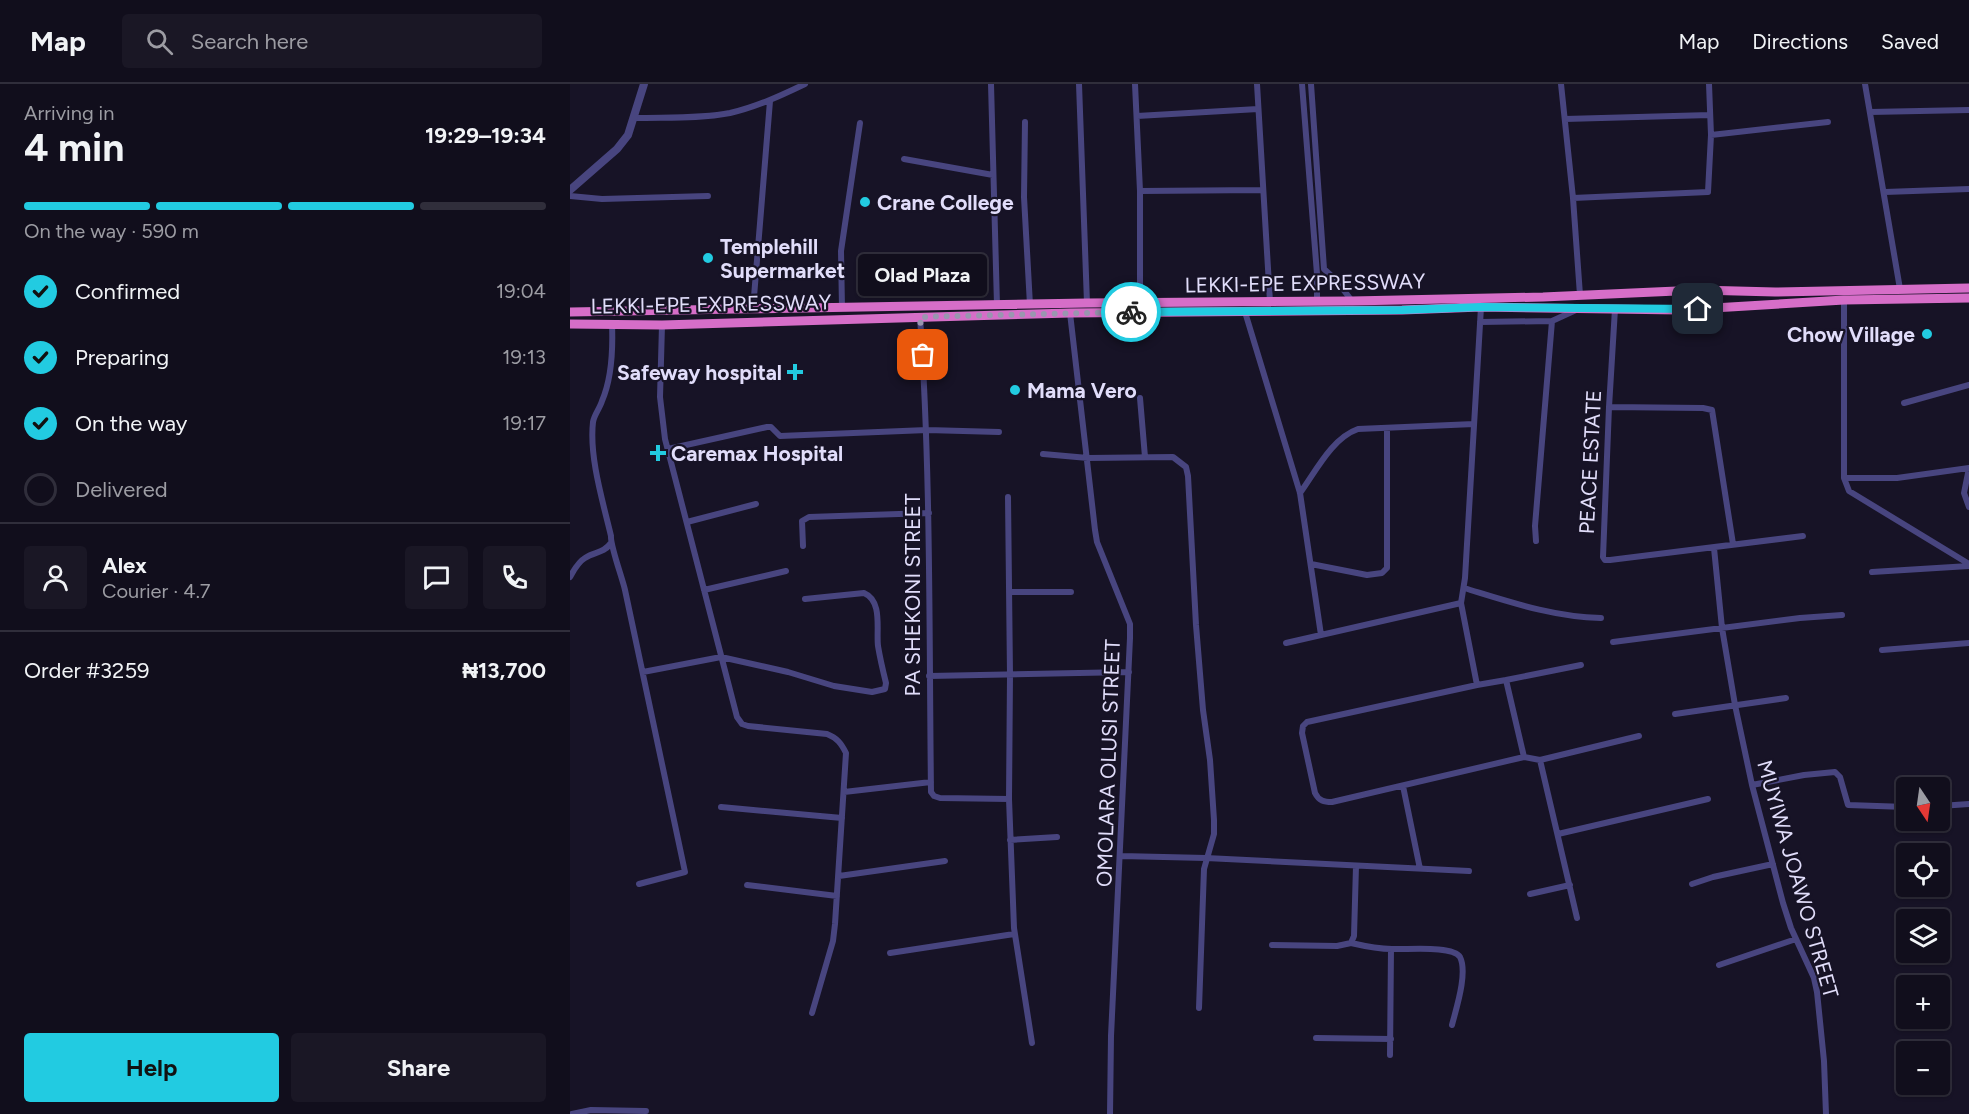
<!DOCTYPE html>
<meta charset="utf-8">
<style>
body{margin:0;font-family:Figtree,sans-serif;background:#1a1725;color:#f1f3f6;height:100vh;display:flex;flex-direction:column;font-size:22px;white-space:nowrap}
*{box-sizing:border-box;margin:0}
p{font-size:20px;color:#9c9ca3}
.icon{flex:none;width:33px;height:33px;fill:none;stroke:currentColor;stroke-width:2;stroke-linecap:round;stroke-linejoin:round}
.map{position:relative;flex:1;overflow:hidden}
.side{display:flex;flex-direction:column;background:#110e1c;width:570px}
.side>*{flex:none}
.needle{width:39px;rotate:167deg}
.fabs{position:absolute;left:1326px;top:693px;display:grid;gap:12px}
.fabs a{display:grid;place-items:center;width:54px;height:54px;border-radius:6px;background:#110e1c;box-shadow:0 2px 4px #0004,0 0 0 2px #302e3b;font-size:30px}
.pin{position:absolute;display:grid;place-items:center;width:51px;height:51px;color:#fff;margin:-26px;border-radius:12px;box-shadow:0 3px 9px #0006}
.courier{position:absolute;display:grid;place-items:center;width:60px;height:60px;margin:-30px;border:4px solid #22cbe1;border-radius:50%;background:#fff;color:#222;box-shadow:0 2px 8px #0007}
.bubble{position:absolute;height:42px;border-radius:6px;background:#110e1c;box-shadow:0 2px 4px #0004,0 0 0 2px #302e3b;font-size:20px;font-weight:700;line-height:42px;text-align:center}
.overview em{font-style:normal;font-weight:700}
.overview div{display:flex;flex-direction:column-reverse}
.overview{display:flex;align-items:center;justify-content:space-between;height:102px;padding:0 24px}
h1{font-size:39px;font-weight:700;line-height:45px}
.bar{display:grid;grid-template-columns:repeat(4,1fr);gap:9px 6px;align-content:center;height:72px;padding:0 24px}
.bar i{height:8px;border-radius:4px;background:#302e3b}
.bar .current{background:#22cbe1}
.bar p{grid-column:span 4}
.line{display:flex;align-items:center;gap:15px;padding:0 24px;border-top:2px solid #302e3b}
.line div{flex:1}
.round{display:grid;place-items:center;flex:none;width:63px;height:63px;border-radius:6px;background:#1a1725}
ol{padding:0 24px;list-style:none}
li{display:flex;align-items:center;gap:18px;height:66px}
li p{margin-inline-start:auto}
li .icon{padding:6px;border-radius:50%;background:#22cbe1;color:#111;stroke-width:4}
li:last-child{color:#9c9ca3}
li i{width:33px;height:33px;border:3px solid #302e3b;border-radius:50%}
.primary-button{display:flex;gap:12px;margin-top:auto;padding:12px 24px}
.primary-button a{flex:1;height:69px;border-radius:6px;background:#22cbe1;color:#111;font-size:24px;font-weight:700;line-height:69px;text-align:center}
.primary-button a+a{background:#1a1725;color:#f1f3f6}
header{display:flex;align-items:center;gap:36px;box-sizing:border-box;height:84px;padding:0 30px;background:#110e1c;border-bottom:2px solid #302e3b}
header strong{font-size:28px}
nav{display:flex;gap:33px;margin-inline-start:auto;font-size:21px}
.search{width:420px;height:54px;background:#1a1725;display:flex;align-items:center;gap:15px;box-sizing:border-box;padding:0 21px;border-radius:6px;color:#9c9ca3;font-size:22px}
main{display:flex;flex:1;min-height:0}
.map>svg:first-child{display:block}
</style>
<header>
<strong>Map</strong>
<div class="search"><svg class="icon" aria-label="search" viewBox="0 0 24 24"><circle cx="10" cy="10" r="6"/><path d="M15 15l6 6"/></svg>Search here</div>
<nav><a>Map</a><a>Directions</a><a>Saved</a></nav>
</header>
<main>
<section class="side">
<div class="overview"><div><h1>4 min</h1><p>Arriving in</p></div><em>19:29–19:34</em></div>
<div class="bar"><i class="current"></i><i class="current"></i><i class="current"></i><i></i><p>On the way · 590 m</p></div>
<ol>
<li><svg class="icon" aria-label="check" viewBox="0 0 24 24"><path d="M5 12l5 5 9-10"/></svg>Confirmed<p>19:04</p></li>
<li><svg class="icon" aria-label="check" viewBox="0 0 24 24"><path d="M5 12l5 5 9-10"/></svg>Preparing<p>19:13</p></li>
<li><svg class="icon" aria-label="check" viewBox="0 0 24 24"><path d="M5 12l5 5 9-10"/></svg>On the way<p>19:17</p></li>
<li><i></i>Delivered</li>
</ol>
<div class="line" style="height:108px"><a class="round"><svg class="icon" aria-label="person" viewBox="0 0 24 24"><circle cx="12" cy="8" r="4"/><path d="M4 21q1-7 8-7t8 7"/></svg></a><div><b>Alex</b><p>Courier · 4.7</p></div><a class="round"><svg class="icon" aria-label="chat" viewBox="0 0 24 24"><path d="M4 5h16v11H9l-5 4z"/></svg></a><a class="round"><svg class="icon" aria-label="phone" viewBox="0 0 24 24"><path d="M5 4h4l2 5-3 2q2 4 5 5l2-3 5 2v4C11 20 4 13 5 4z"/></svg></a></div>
<div class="line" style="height:78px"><div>Order #3259</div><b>₦13,700</b></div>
<div class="primary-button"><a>Help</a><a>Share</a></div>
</section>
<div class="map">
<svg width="1399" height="1030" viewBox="0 0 1399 1030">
<rect width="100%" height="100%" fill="#171326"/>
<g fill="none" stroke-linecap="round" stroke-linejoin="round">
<path stroke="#48457f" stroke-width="6" d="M421,0L427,221
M509,0L517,219
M565,0L570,107V218
M687,0L700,218
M732,0L747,190V217
M741,0L754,185L766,196L782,217
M991,0L1003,114L1010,211
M1295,0L1330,205
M1300,28L1399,26
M567,32L688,25
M65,34C96,33 129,35 160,29C186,23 210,12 235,0
M995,35L1140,31
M455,38L454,113L460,221
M1141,51L1258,38
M334,75L423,91
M570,107L693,106
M1315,108L1399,105
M0,112L32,115L138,112
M1003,114L1138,108L1141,51L1139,0
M1274,216V394L1279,407L1399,480
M911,223L895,494L891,519L907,601L936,596L954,673L970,676L1007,834
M272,224L271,167L290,39
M183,225L200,17
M1045,225L1039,323L1033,473L1035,476H1040L1233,452
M675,228L730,409L751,551
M500,229L525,446L527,458L560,540V554L541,952L540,1030
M350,233C361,391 359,550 361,708L364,712L370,714L439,715
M910,238L982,237
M42,240C43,265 42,294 32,317C30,324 24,331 23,338C19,373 33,418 41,452C40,461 52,493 55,506L115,788L69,800
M92,241L90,313L95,355L167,633L172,640L178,642L257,650C267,654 271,659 276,669L265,840L263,857L242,929
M570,314L575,373
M1334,319L1399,301
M1039,323L1133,324L1142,326L1163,460
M98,365L197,343H201L210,352L357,346L429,348
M473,370L518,374L603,373L616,383L618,392L626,541L633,626L640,676L644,736V750L634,785L629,924
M1399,384L1394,409L1399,423
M1274,394H1327L1399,384
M730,409C746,387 762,354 788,345L904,340
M438,413L440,591L439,715L444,844L462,959
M117,438L186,420
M966,457L965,442L982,237L1006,226
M233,462L232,437L239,433L359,429
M1144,464L1152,544L1165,621L1182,701L1213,819L1221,844L1244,894L1247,908L1254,977L1256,1030
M741,480L797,491L812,489L817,484V344
M1302,488L1399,482
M0,493C4,486 8,478 15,474C24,468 34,469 40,460
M894,504C940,518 983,533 1031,534
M134,506L216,487
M439,508H501
M1043,558L1230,534L1272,531
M716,559L891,519
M1312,566L1399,559
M73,588L151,573L218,588L264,602L302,608L315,605L316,599C313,587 310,574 308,562C306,546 313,517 294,509L235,515
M359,592L559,588
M936,596L1011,581
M907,601L737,638L733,642L732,649L745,709C749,717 754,718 762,718L954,673
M1105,630L1216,614
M970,676L1069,652
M1182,701L1234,691L1265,688L1270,693L1278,721L1336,723
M833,702L850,785
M274,708L361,698
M1370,722L1399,720
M151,723L272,734
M988,750L1138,715
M440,756L487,753
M551,772L636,774L899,787
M269,792L375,777
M1122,800L1143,793L1203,780
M177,801L267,812
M960,810L1000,801
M781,859C794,862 808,865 822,865C835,866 883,861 890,873C898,889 886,925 882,941
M702,861L767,862L781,859L784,852L786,782
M320,869L444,850
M1149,881L1226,855
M746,954L821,955
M820,971L821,865
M2,1030L21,1026L76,1027"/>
<path stroke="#48457f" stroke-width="8" d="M0,106L47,65L58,51L74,0"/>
<path stroke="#d66ec8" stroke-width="9" d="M0,228L517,219L782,217L973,213L1129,206L1205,208L1399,204
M0,240L92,241L500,229L832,226L911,223L1110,226L1274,216L1399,214"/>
</g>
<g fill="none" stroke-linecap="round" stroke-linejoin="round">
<path stroke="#9a96b0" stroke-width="6" stroke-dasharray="0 10.8" d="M353,271L350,233L561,228"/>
<path stroke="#22cbe1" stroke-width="8" d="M561,228L832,226L911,223L1128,225"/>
</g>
<g fill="#22cbe1" stroke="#171326" stroke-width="2">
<circle cx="295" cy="118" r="6"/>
<circle cx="138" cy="174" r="6"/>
<circle cx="1357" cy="250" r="6"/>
<path d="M222 279h6v6h6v6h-6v6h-6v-6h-6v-6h6z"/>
<circle cx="445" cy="306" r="6"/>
<path d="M85 360h6v6h6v6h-6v6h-6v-6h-6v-6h6z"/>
</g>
<g text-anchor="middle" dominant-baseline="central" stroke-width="4.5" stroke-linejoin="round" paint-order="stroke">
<g font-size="21" font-weight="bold" fill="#e1ddfa" stroke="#171326" text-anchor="start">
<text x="307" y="118">Crane College</text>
<text x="150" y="162">Templehill<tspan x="150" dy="24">Supermarket</tspan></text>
<text x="1345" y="250" text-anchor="end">Chow Village</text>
<text x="212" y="288" text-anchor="end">Safeway hospital</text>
<text x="457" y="306">Mama Vero</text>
<text x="101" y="369">Caremax Hospital</text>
</g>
<g font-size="21" fill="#e1ddfa" stroke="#171326">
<text transform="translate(735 199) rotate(-1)">LEKKI-EPE EXPRESSWAY</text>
<text transform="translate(141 220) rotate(-1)">LEKKI-EPE EXPRESSWAY</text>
<text transform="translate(1020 378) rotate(-87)">PEACE ESTATE</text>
<text transform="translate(342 511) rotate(-90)">PA SHEKONI STREET</text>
<text transform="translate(538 679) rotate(-88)">OMOLARA OLUSI STREET</text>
<text transform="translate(1228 795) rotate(74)">MUYIWA JOAWO STREET</text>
</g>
</g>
</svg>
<div class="fabs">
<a><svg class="needle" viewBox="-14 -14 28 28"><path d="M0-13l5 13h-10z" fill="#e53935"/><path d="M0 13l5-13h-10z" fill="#9c9ca3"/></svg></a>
<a><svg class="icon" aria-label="locate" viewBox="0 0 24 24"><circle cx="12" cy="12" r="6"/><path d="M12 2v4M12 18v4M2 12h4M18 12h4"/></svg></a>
<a><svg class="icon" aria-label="layers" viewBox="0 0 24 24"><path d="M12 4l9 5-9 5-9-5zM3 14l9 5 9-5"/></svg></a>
<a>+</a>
<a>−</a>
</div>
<div class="pin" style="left:353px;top:271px;background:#ea580c"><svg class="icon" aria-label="bag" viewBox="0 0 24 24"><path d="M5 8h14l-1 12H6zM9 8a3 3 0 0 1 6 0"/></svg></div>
<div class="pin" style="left:1128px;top:225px;background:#1f2937"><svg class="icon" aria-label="home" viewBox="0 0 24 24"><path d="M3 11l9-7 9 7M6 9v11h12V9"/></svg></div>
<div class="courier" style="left:561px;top:228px"><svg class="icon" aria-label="bike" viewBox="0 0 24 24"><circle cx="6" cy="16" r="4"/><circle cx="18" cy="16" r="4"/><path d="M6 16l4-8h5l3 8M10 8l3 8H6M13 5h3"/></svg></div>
<div class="bubble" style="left:288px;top:170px;width:129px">Olad Plaza</div>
</div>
</main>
